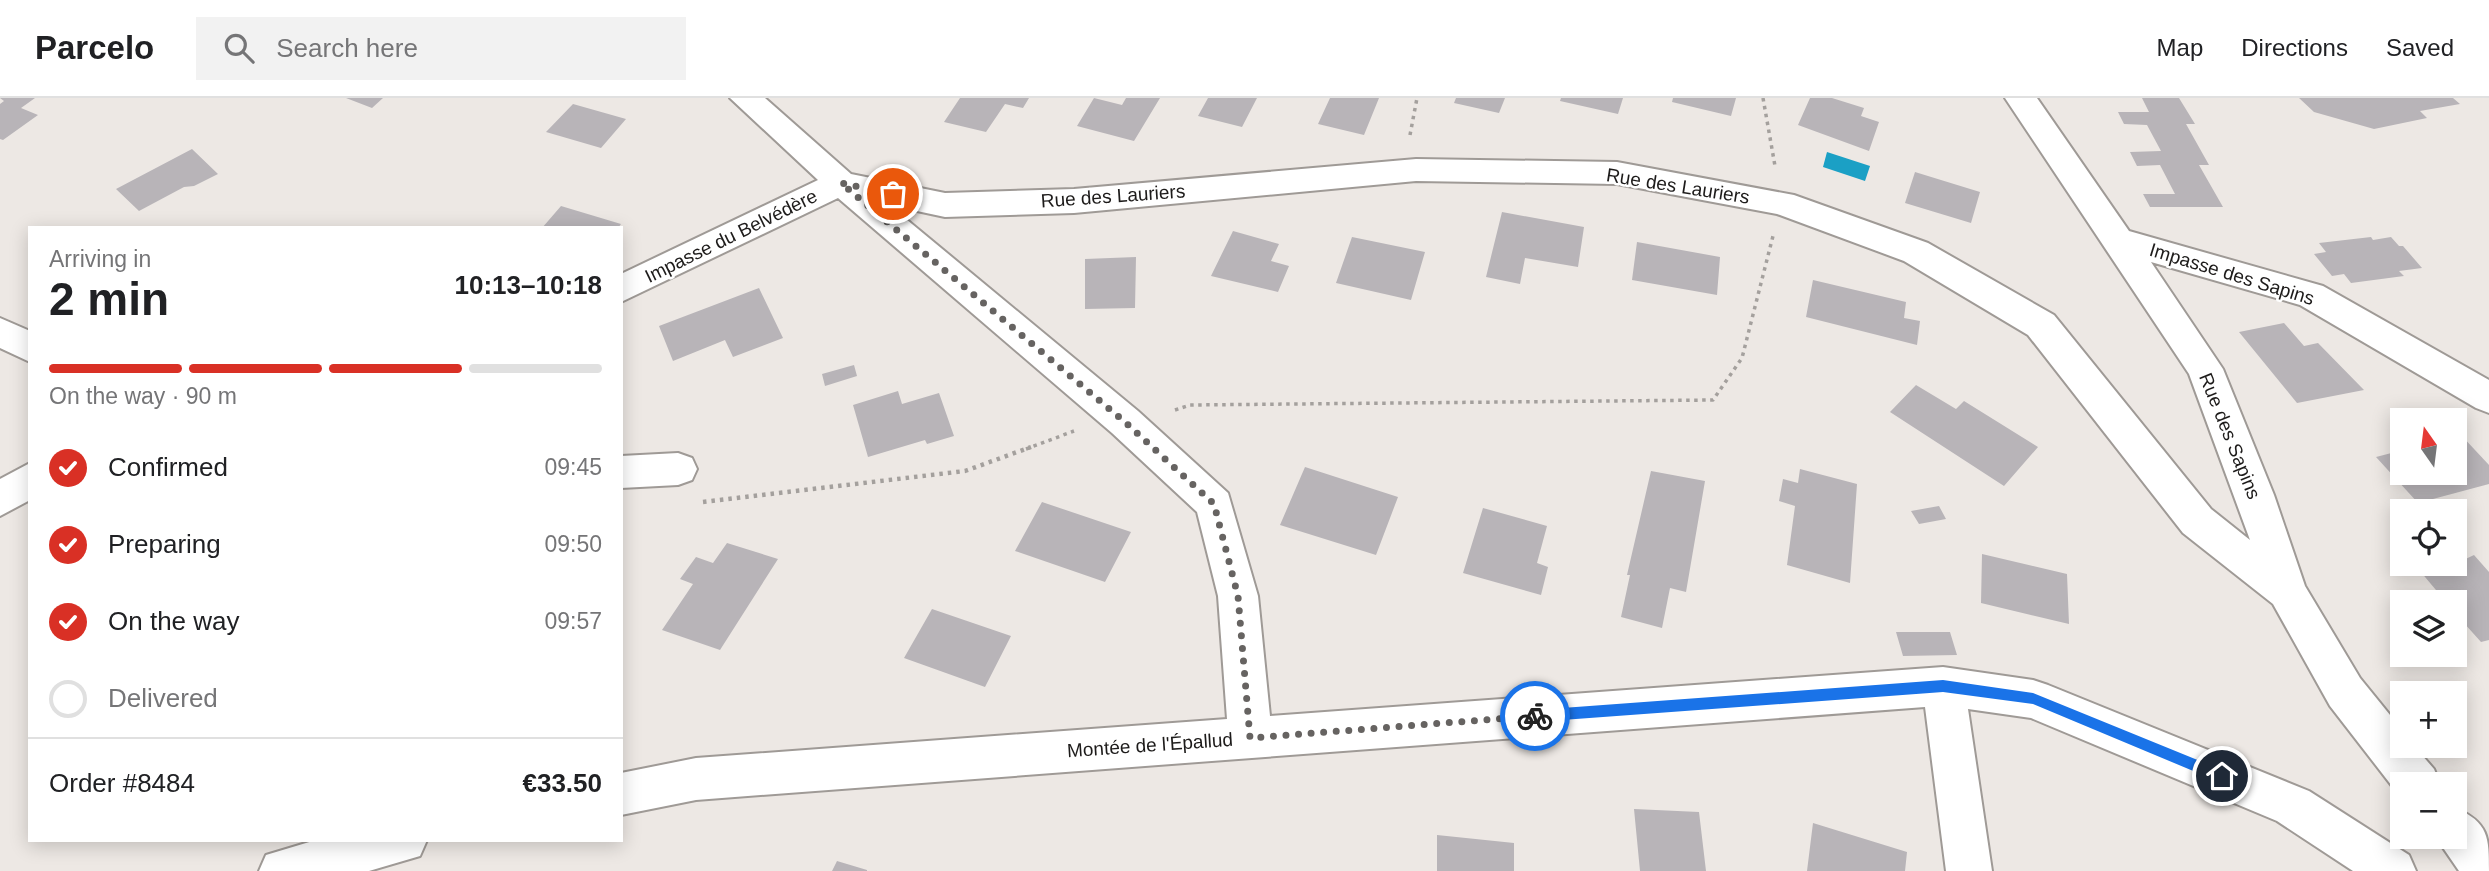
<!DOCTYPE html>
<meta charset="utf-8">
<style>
body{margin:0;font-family:Helvetica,sans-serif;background:#f2f2f2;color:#202124;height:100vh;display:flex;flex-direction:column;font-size:26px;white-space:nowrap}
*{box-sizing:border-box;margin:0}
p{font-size:23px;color:#757577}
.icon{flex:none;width:38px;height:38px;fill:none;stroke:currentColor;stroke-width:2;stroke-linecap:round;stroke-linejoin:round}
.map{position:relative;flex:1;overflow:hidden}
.drawer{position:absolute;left:28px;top:128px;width:595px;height:616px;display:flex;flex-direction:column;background:#fff;border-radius:0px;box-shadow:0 4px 18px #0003}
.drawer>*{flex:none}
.needle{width:46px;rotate:346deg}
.tools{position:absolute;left:2390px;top:310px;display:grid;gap:14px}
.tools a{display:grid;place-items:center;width:77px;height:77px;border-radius:0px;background:#fff;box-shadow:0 4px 18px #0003;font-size:35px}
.pin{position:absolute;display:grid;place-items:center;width:60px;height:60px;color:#fff;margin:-30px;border:4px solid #fff;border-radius:50%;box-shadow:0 2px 7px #0007}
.courier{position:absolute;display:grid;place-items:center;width:70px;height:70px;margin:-35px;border:5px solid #1a73e8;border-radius:50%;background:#fff;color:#222;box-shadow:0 2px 9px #0007}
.headline em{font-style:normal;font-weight:600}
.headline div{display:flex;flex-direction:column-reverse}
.headline{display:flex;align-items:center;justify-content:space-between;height:119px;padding:0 21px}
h1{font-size:46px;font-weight:600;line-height:52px}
.bar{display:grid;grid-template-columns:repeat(4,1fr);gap:10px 7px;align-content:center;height:84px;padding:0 21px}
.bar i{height:9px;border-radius:5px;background:#e0e0e0}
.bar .on{background:#d93025}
.bar p{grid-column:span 4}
.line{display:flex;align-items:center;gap:18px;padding:0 21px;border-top:2px solid #e0e0e0}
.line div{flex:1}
ol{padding:0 21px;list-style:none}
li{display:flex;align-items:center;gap:21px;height:77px}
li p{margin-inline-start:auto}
li .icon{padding:7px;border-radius:50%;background:#d93025;color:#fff;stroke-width:4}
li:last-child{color:#757577}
li i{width:38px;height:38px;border:4px solid #e0e0e0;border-radius:50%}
header{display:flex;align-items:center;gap:42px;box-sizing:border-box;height:98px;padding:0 35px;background:#fff;border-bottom:2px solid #e0e0e0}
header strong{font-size:33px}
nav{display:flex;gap:38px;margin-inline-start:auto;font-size:24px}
.search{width:490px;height:63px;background:#f2f2f2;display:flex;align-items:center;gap:18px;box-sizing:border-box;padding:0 24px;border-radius:0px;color:#757577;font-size:26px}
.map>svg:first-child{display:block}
</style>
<header>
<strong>Parcelo</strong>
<div class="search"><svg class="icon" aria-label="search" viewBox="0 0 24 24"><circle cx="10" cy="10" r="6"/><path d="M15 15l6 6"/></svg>Search here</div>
<nav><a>Map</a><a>Directions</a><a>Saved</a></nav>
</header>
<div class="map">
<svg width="2489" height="773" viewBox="0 0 2489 773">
<rect width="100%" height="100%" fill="#ede8e4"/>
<path fill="#1ba0c5" d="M1827,54L1870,68L1865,83L1823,69Z"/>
<path fill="#b8b4b8" d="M0,0H35L21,10L38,17L3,42L0,41V6L4,3Z
M346,0H383L372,10Z
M960,0H1029L1023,10L1005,6L986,34L944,24Z
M1094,0L1122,7L1126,0H1160L1134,43L1077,28Z
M1208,0H1257L1242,29L1198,18Z
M1330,0H1379L1364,37L1318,26Z
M1456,0H1505L1499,15L1454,5Z
M1561,0H1623L1618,16L1560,3Z
M1673,0H1736L1731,18L1672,4Z
M1810,0H1832L1864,10L1861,18L1879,24L1869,53L1798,27Z
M2142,0H2179L2195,26H2186L2209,67H2199L2223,109H2150L2143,96H2175L2160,67L2137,68L2130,54L2161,53L2147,27L2124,26L2118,14H2149Z
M2299,0H2453L2460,6L2420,13L2427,20L2374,31L2314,14Z
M573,6L626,21L601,50L546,34Z
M192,51L218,76L194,88L184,89L139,113L116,91Z
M1915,74L1980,94L1971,125L1905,105Z
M561,108L621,126L618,130H542Z
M1502,114L1584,129L1578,169L1525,160L1520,186L1486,179Z
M1233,133L1279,146L1271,163L1289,168L1278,194L1211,178Z
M1352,139L1425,154L1411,202L1336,185Z
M2371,139L2373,142L2391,139L2399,148H2403L2422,170L2399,173L2404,178L2351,185L2344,176L2332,178L2314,156L2326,154L2319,145Z
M1637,144L1720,159L1717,197L1632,182Z
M1136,159L1135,210L1085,211V161Z
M1813,182L1906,204L1904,220L1920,223L1917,247L1806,219Z
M759,190L783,240L733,259L725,242L673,263L659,228Z
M2284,225L2304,248L2318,245L2364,292L2297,305L2239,234Z
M854,267L857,278L825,288L822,276Z
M1916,287L1956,311L1964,303L2038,349L2004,388L1890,314Z
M898,293L902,306L939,295L954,338L927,346L925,342L868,359L853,307Z
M2461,337L2489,367V386L2418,405L2376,359L2403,352V374H2455V339Z
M1305,369L1398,399L1376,457L1280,427Z
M1800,371L1857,386L1850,485L1787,467L1795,408L1779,403L1783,381L1798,385Z
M1651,373L1705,383L1686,494L1670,490L1662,530L1621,519L1630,477H1627Z
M1042,404L1131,434L1105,484L1015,453Z
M1939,408L1946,421L1919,426L1911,413Z
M1483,410L1547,428L1537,465L1548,469L1541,497L1463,475Z
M727,445L778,461L720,552L662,532L693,486L680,481L696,459L713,465Z
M1982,456L2067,476L2069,526L1981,505Z
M2474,457L2489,474V542L2481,544L2455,515V504H2446L2420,473L2455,466Z
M932,511L1011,538L985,589L904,560Z
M1896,534H1950L1957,557L1903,558Z
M1634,711L1699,714L1706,773H1640Z
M1813,725L1907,754L1905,773H1807Z
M1437,737L1514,745V773H1437Z
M837,763L867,772V773H832Z"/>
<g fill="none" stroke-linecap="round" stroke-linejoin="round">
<defs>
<path id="street" d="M730,0H765L851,76L945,95L1074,91L1416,61L1617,64L1794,97L1928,145L2054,217L2211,411L2250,442L2189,276L2005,0H2037L2129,133L2323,188L2489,282V315L2476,310L2300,207L2151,164L2223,271L2274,397L2305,488L2360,580L2403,633V648H2414L2434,671L2440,686H2403L2402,701L2330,608L2273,506L2183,435L2028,237L1904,163L1777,116L1617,86L1416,83L1074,115L945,119L889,107L1138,313L1228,395L1258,498L1270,618L1943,569L2033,582L2048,587L2309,693L2409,757L2416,773H2353L2277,723L2031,620L1968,611L1992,773H1946L1925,609L696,702L621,717V675L696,660L1227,621L1218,498L1197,414L1112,335L838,100L621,204V176L818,82Z
M0,220L30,233V264L0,250Z
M678,355L692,360L697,371L692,382L678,387L621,390V358Z
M30,365V402L0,418V381Z
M2455,710C2489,724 2489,740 2489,773H2459L2435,738H2455Z
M316,742H427L420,758L369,773H259L266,757Z"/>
</defs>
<use href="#street" stroke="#9f9a96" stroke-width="4"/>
<path stroke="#a4a09d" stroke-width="3.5" stroke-dasharray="3.5 4.5" stroke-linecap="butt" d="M1763,0L1775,68
M1410,37L1417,0
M1175,312L1190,307L1713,302L1742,260L1773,138
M1026,351L1074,333"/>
<path stroke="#a4a09d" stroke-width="4.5" stroke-dasharray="3.5 5" stroke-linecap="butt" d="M703,404L965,373L1031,349"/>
<use href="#street" fill="#fff" fill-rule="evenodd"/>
</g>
<path fill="#1a73e8" d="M1943,582L2033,595L2227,674L2229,678L2222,685L2033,606L1943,594L1535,624L1529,618L1535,612Z"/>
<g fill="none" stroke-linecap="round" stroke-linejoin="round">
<path stroke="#666361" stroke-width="7" stroke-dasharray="0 12.6" d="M893,96L841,85L1125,324L1214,406L1238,498L1250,640L1535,618"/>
</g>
<g text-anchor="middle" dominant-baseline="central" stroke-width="5" stroke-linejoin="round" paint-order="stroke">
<g font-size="19" fill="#1d1b1a" stroke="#fff">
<text transform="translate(1678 88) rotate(9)">Rue des Lauriers</text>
<text transform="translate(1113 98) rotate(-4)">Rue des Lauriers</text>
<text transform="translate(731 138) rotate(-26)">Impasse du Belvédère</text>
<text transform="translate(2232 176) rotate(17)">Impasse des Sapins</text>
<text transform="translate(2230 338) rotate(68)">Rue des Sapins</text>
<text transform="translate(1150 647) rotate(-4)">Montée de l'Épallud</text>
</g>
</g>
</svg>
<div class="tools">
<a><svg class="needle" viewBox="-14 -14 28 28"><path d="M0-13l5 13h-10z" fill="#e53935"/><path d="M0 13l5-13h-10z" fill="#757577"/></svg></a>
<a><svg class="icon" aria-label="locate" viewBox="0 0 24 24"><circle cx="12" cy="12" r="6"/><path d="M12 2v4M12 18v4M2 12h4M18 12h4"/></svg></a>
<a><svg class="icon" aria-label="layers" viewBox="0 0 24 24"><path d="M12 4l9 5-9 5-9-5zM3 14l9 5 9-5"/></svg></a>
<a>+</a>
<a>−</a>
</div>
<div class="pin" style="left:893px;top:96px;background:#ea580c"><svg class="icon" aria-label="bag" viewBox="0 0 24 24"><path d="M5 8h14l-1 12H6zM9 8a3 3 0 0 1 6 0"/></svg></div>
<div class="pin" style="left:2222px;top:678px;background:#1f2937"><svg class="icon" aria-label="home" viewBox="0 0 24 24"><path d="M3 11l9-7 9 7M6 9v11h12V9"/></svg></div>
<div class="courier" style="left:1535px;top:618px"><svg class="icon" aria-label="bike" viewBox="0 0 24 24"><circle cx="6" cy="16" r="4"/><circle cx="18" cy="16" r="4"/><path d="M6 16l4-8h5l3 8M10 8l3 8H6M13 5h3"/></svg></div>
<section class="drawer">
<div class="headline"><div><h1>2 min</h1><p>Arriving in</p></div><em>10:13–10:18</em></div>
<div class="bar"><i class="on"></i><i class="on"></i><i class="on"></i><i></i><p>On the way · 90 m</p></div>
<ol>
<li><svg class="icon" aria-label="check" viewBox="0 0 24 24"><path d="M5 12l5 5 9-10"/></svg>Confirmed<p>09:45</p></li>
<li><svg class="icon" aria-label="check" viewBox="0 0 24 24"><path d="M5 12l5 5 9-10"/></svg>Preparing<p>09:50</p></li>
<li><svg class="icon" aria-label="check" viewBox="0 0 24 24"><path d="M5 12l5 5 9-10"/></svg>On the way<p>09:57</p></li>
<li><i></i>Delivered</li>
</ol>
<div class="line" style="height:91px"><div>Order #8484</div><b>€33.50</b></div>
</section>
</div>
